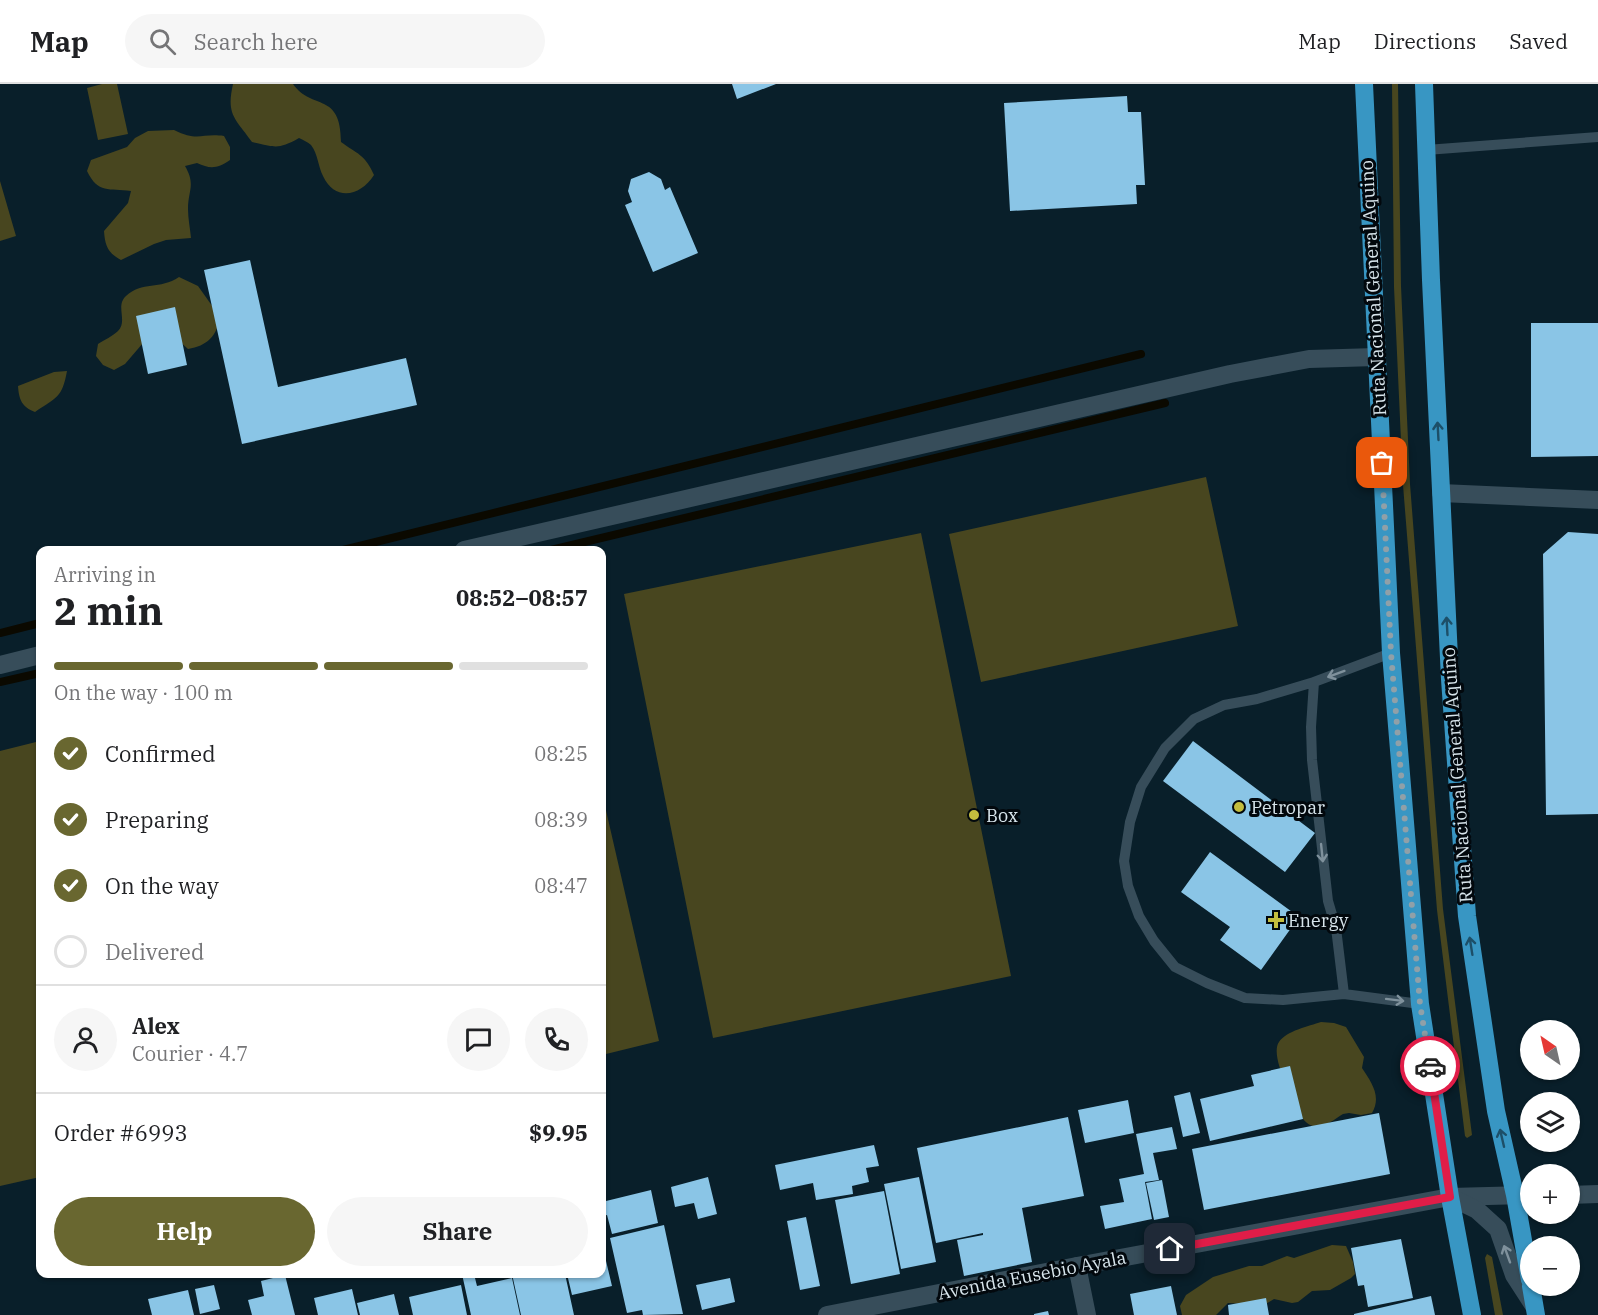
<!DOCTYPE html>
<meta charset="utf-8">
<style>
body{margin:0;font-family:"IBM Plex Serif",serif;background:#f6f6f6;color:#202124;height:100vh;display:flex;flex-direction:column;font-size:22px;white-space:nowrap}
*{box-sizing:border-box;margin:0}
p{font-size:20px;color:#757577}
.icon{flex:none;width:33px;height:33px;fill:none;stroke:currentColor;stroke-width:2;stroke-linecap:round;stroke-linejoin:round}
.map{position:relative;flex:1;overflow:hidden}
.panel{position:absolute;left:36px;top:462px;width:570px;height:732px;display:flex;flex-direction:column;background:#fff;border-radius:12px;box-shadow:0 2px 4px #0004}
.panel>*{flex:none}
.needle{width:39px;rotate:326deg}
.tools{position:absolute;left:1520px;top:936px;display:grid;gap:12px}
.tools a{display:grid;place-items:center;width:60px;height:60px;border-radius:50%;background:#fff;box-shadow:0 2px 4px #0004;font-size:30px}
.pin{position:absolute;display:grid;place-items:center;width:51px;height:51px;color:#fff;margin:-26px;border-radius:12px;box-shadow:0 3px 9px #0006}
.courier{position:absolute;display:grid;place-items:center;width:60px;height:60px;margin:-30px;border:4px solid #e11d48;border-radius:50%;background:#fff;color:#222;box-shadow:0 2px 8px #0007}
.overview em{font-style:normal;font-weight:800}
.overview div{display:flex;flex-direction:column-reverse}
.overview{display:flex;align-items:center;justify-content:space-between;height:102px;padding:0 18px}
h1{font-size:39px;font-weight:800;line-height:45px}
.bar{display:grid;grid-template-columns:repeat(4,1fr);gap:9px 6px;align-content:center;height:72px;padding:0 18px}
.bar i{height:8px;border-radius:4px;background:#e0e0e0}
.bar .active{background:#696730}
.bar p{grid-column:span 4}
.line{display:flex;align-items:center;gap:15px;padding:0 18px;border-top:2px solid #e0e0e0}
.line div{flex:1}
.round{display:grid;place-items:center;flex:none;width:63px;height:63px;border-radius:32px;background:#f6f6f6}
ol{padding:0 18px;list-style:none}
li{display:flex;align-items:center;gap:18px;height:66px}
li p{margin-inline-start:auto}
li .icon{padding:6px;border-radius:50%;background:#696730;color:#fff;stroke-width:4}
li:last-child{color:#757577}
li i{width:33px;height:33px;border:3px solid #e0e0e0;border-radius:50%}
.action{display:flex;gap:12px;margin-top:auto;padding:12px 18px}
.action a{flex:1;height:69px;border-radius:36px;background:#696730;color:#fff;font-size:24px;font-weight:800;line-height:69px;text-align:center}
.action a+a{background:#f6f6f6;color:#202124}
header{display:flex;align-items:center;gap:36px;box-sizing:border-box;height:84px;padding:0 30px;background:#fff;border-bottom:2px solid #e0e0e0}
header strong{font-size:28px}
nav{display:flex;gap:33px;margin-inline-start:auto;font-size:21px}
.search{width:420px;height:54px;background:#f6f6f6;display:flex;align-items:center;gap:15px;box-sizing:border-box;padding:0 21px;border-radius:33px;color:#757577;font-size:22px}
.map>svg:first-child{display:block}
</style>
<header>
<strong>Map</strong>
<div class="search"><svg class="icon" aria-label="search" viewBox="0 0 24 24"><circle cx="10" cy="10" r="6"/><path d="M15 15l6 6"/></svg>Search here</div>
<nav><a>Map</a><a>Directions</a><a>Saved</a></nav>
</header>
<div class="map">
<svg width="1598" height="1231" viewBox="0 0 1598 1231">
<rect width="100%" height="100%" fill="#091f2a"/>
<path fill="#48461f" d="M102,0H117L128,50L98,56L87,4Z
M233,0H293C312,27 341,7 341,58C357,70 365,70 374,91C361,112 335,118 323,92C318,82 318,70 311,61C308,58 303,56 299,54C278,66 275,63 252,58C235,34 226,31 233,0Z
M1392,0H1398L1401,202L1410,400L1443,825L1472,1051L1467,1054L1465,1052L1437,826L1403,401L1394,203Z
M174,46C198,58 201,49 224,52L230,63V76C217,85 210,85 197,79L185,82C196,101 188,106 188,125C188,134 190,144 191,154L166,156L154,160L121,176C108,169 105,162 104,147L128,119L131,107C109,104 98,110 87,87L91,76L127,63L135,54L148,47Z
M0,97L16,152L0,157Z
M179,193L198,202L220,233C217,252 207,262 188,265L178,256L149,252L125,280L114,286L103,281L96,272L98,260C104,256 113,252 118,247C128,237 115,222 126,212C142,197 160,206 179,193Z
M67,287C62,314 57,313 35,328C22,323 19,316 18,302L54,288Z
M1206,393L1238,542L981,598L949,450Z
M921,449L1011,892L713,954L624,510Z
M40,657V1093L0,1102V667Z
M602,709L659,957L602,971Z
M1321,938L1334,939L1346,943L1364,973L1362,984C1371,998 1382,1012 1372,1029L1361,1031L1349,1029L1343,1030C1329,1039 1314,1052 1301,1032C1294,1017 1269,972 1279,958C1286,947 1309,942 1321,938Z
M1332,1161L1346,1162L1353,1178L1355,1190L1351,1194L1330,1206L1312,1207L1298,1218L1292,1219L1274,1215L1264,1221L1228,1219L1216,1231H1182L1180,1222L1186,1211L1213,1193L1249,1182H1262L1287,1172L1294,1174Z
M1487,1170L1492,1173L1503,1231H1495L1485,1174Z"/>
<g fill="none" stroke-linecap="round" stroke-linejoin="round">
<path stroke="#0b0900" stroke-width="8" d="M343,466L1141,270
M551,466L1165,319
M0,549L40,539
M0,598L40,589"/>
</g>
<path fill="#8ac5e6" d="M732,0H776L737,15Z
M1127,12L1128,28H1141L1145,101H1136L1137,120L1010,127L1004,19Z
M649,88L661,95L665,106L670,103L698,169L653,188L625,121L632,118L628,107L631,95Z
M250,176L278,303L406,274L417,321L242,360L204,186Z
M175,223L187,281L148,290L136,232Z
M1531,239H1598V372L1531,373Z
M1568,448L1598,450V730L1546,731L1543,470Z
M1193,657L1315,749L1285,788L1163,697Z
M1210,768L1299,833L1261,886L1220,856L1230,843L1181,808Z
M1290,982L1303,1035L1210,1057L1200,1015L1254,1002L1251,991Z
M1190,1008L1200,1049L1183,1053L1174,1012Z
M1128,1016L1134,1049L1085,1059L1078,1026Z
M1379,1029L1390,1090L1204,1126L1192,1065Z
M1068,1033L1084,1112L1022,1124L1032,1178L964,1192L957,1156L983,1151V1149L936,1159L917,1064Z
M1172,1043L1177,1065L1153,1069L1159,1096L1145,1098L1152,1135L1105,1145L1100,1122L1124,1118L1119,1095L1144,1090L1136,1050Z
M874,1061L879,1082L866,1084L869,1098L852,1102L853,1110L816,1116L813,1099L780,1106L775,1081Z
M708,1093L717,1130L698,1135L694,1119L675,1123L671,1103Z
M919,1093L936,1178L901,1185L884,1100Z
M1162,1096L1169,1133L1154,1136L1146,1099Z
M651,1106L658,1139L612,1150L607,1131L602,1132V1118Z
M884,1107L900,1190L851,1200L835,1116Z
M806,1133L820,1202L800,1206L787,1137Z
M664,1141L683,1230L643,1231L642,1226L627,1229L610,1154Z
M1401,1155L1413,1214L1368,1223L1364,1201L1358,1202L1351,1164Z
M602,1160L612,1202L572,1211L567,1190H602Z
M462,1190H474L477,1202L512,1194L520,1231H471Z
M512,1190H565L574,1231H521Z
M285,1191L295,1231H252L248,1216L264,1212L261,1197Z
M730,1194L735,1218L702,1226L696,1201Z
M214,1201L220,1225L200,1230L195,1205Z
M461,1201L467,1231H413L409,1213Z
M1171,1202L1177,1231H1134L1130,1210Z
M352,1205L358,1231H318L314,1214Z
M188,1206L194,1231H152L148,1215Z
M394,1210L399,1231H360L357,1219Z
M1431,1212L1435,1231H1354V1230Z
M1266,1214L1269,1231H1229L1228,1221Z
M1048,1227L1049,1231H1034V1230Z"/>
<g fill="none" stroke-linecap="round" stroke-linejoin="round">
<path stroke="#374d5a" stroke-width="10" d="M1426,66L1598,53
M1391,569L1314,598L1311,643L1312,676L1328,817L1336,844L1344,910L1420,920
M1314,598L1257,615L1224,621L1194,635L1165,664L1141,703L1130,738L1124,777L1128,802L1139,832L1154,857L1175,883L1207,899L1245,914L1283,916L1344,910"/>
<path stroke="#374d5a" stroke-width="18" d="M1441,409L1598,416
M1569,1111L1598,1110
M1450,1113L1530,1111
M1077,1182L1087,1231"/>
<path stroke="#374d5a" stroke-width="18" d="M464,466L1230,290L1309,275L1376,273
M0,581L40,571
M827,1231L1077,1182L1450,1113L1477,1126L1498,1145L1514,1191L1534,1222"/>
<path stroke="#3896c3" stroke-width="18" d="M1364,0L1391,569L1420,920L1450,1113L1472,1231
M1424,0L1431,196L1450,595L1467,832L1496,1027L1515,1111L1530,1196
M1531,1202L1536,1231"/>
</g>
<defs><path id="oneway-shaft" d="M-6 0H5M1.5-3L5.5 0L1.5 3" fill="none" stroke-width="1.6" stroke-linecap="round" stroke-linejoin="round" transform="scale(1.5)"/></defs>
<g stroke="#1d4f68">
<use href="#oneway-shaft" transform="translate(1438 347) rotate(-93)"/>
<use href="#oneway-shaft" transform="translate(1447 542) rotate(-93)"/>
<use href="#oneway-shaft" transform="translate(1471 862) rotate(-99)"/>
<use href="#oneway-shaft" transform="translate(1502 1054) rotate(-103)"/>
</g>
<g stroke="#7f919c">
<use href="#oneway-shaft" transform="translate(1336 590) rotate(160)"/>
<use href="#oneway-shaft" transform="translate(1322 769) rotate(84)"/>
<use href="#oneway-shaft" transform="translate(1395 916) rotate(7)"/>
<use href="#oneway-shaft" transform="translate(1507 1170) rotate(-110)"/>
</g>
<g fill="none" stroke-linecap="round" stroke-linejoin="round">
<path stroke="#90a0a8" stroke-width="6" stroke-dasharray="0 10.8" d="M1382,379L1391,569L1420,920L1430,982"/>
<path stroke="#e11d48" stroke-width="8" d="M1170,1165L1450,1113L1430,982"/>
</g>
<g fill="#c3bd3e" stroke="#02080d" stroke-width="2">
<circle cx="1239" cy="723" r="6"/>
<circle cx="974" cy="731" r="6"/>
<path d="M1273 827h6v6h6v6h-6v6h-6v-6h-6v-6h6z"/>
</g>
<g text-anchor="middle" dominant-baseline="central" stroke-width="6" stroke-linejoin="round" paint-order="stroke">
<g font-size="18" fill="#d8e5ec" stroke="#02080d">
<text transform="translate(1373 204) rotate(-93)">Ruta Nacional General Aquino</text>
<text transform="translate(1457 691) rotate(-94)">Ruta Nacional General Aquino</text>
<text transform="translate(1032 1191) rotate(-11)">Avenida Eusebio Ayala</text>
</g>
<g font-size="18" fill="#d8e5ec" stroke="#02080d" text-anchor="start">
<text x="1251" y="723">Petropar</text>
<text x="986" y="731">Box</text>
<text x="1288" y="836">Energy</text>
</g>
</g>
</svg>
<div class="tools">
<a><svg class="needle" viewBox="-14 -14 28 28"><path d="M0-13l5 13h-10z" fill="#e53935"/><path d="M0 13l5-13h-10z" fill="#757577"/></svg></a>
<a><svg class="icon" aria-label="layers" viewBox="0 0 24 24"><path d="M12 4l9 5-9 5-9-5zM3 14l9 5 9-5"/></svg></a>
<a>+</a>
<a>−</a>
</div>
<div class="pin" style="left:1382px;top:379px;background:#ea580c"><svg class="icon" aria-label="bag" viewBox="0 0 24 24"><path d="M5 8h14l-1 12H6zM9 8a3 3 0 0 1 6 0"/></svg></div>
<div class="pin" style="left:1170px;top:1165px;background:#1f2937"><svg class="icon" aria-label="home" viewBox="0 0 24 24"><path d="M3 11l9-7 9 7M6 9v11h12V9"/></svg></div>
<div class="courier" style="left:1430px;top:982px"><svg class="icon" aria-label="car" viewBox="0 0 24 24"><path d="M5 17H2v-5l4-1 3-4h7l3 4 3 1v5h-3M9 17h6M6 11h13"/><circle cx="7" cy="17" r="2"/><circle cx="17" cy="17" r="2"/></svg></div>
<section class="panel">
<div class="overview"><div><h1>2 min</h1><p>Arriving in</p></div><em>08:52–08:57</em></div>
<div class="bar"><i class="active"></i><i class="active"></i><i class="active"></i><i></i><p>On the way · 100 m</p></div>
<ol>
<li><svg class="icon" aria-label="check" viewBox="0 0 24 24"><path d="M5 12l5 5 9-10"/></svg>Confirmed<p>08:25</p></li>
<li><svg class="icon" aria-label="check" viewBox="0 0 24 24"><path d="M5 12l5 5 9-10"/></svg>Preparing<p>08:39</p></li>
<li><svg class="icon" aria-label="check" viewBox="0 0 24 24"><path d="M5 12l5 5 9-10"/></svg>On the way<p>08:47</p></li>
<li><i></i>Delivered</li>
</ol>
<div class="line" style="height:108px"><a class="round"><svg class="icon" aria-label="person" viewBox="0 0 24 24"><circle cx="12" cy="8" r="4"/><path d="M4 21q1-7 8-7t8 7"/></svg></a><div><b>Alex</b><p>Courier · 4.7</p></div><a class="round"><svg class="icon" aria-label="chat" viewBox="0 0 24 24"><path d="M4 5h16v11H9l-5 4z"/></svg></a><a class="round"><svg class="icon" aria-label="phone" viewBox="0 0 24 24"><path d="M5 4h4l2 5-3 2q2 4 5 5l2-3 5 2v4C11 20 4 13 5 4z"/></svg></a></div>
<div class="line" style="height:78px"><div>Order #6993</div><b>$9.95</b></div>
<div class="action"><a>Help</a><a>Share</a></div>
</section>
</div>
